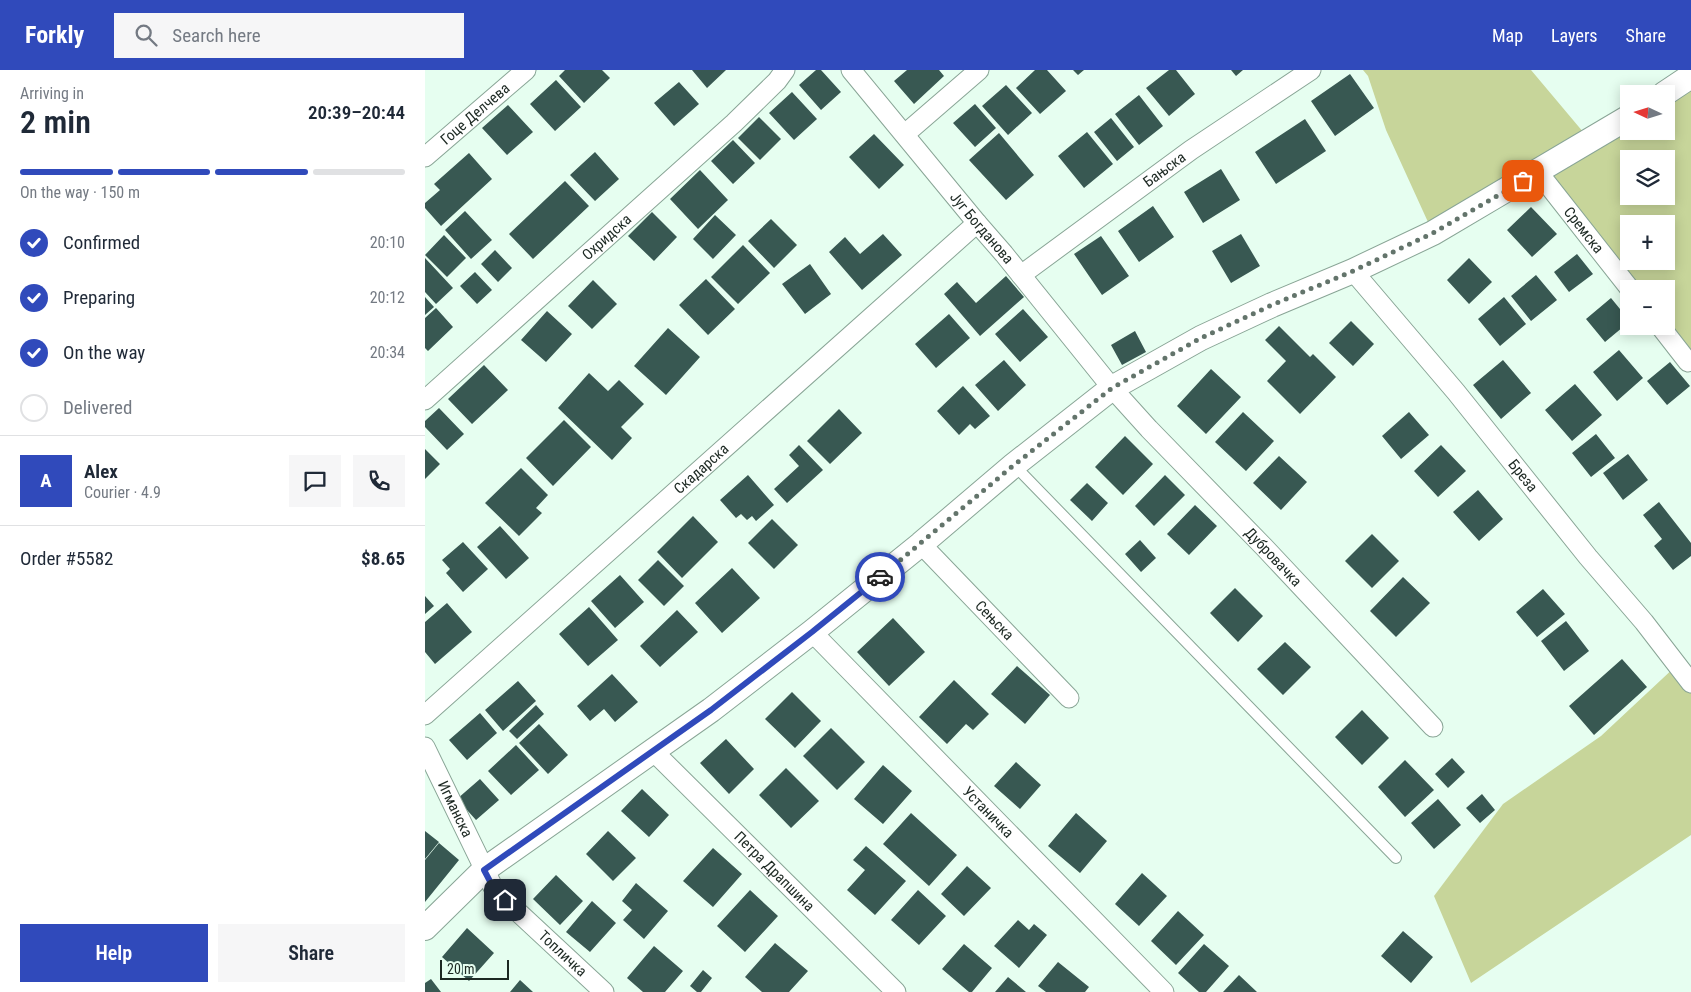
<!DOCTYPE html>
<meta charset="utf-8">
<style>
body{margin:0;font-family:"Roboto Condensed",sans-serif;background:#f6f6f7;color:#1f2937;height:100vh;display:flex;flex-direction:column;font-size:19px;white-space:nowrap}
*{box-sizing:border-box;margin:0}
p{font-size:16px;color:#747a83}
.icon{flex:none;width:28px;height:28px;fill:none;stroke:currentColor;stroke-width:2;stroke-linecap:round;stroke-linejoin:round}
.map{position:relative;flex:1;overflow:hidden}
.sheet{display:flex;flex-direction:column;background:#fff;width:425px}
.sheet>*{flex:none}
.needle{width:32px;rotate:274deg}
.buttons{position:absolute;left:1195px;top:15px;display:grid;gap:10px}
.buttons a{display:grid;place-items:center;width:55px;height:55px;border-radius:0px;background:#fff;box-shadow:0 2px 12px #0003;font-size:25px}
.scale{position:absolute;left:15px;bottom:12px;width:69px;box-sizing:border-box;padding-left:5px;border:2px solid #1d2923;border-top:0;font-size:14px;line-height:18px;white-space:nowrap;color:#1d2923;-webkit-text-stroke:4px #e6fef0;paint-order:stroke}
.pin{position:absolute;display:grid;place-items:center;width:42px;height:42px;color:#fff;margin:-21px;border-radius:10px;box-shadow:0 2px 8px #0006}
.courier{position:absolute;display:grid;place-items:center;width:50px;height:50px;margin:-25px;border:4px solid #304abb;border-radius:50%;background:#fff;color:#222;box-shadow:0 1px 6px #0007}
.head em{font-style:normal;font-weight:600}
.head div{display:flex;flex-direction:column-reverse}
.head{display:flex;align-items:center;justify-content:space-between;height:85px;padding:0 20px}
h1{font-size:32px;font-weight:600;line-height:38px}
.bar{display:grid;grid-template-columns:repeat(4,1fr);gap:8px 5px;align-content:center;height:60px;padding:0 20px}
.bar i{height:6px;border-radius:4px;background:#e0e1e3}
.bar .selected{background:#304abb}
.bar p{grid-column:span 4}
.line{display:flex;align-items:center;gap:12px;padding:0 20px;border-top:1px solid #e0e1e3}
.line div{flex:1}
.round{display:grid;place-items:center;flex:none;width:52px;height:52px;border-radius:0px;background:#f6f6f7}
ol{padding:0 20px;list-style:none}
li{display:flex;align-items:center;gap:15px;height:55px}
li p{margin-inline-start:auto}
li .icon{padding:5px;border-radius:50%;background:#304abb;color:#fff;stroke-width:4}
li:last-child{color:#747a83}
li i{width:28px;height:28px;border:2px solid #e0e1e3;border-radius:50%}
.primary-button{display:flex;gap:10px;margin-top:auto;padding:10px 20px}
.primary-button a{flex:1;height:58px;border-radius:0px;background:#304abb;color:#fff;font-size:20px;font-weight:600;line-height:58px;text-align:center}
.primary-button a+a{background:#f6f6f7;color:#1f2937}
header{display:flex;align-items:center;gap:30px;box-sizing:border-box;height:70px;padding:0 25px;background:#304abb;color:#fff}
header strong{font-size:24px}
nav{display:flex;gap:28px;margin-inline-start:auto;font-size:18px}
.search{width:350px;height:45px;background:#f6f6f7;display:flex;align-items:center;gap:12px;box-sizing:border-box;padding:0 18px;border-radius:0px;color:#747a83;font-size:19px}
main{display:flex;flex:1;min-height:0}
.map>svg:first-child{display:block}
</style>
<header>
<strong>Forkly</strong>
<div class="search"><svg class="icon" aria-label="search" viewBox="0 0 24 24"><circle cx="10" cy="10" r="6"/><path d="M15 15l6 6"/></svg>Search here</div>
<nav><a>Map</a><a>Layers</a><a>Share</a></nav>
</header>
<main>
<section class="sheet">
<div class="head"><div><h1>2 min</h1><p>Arriving in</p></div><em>20:39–20:44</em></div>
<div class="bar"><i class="selected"></i><i class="selected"></i><i class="selected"></i><i></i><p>On the way · 150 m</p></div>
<ol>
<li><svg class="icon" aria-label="check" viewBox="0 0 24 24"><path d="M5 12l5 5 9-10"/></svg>Confirmed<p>20:10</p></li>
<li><svg class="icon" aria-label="check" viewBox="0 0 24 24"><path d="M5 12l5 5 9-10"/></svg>Preparing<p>20:12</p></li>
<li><svg class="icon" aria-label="check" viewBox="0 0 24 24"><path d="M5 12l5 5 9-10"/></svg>On the way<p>20:34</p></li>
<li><i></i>Delivered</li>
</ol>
<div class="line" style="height:90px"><b class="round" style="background:#304abb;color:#fff">A</b><div><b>Alex</b><p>Courier · 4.9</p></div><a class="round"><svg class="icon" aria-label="chat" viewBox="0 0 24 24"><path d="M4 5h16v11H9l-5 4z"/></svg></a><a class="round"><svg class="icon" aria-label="phone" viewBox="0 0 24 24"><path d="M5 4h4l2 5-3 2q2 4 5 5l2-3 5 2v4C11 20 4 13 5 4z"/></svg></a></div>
<div class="line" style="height:65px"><div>Order #5582</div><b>$8.65</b></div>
<div class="primary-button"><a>Help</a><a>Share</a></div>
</section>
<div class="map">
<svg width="1266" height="922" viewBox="0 0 1266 922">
<rect width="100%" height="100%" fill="#e6fef0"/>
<path fill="#c7d59a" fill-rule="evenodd" d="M938,0H1106L1164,69L1204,45V61H1241V24L1266,0V297L1241,256V219H1205L1113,102L1008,163L961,60L943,6ZM1204,89H1241V126H1204ZM1204,154H1241V191H1204Z
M1252,595L1266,613V765L1046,913L1009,826L1078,734L1176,666Z"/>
<path fill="#385852" d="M140,0H177L185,8L159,33L134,6Z
M267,0H301L282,18Z
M391,0H396L416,22L396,40L374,15Z
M482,0H514L519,6L489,34L469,11Z
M610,0H622L641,21L615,44L591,18Z
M648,0H659L653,5Z
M744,0H751L770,24L744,46L721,18Z
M806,0H818L811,6Z
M925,4L949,38L910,66L886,31Z
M131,10L156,37L130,61L105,34Z
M254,12L274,34L249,56L229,33Z
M581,15L607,43L583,65L557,36Z
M367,22L392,49L369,70L344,43Z
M714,25L738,56L714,75L690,44Z
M550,34L571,58L550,77L528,53Z
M83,35L108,62L82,85L57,58Z
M334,47L356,69L335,90L313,68Z
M686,48L709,77L692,91L669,62Z
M880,49L901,81L851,114L830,82Z
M662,62L688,94L659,118L633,86Z
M574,63L609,105L581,130L544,90Z
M449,64L479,95L454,119L424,87Z
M308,70L330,93L308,114L286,91Z
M170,82L194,109L170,131L145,105Z
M44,83L67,109L16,156L0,138V133L15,120L9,114Z
M796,99L815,130L778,153L759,122Z
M275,100L303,130L273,159L245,129Z
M140,111L164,136L108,189L84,164Z
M728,136L749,167L714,192L693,161Z
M1106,137L1132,164L1107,187L1082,160Z
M40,141L67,170L46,189L20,160Z
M227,142L252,167L229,191L203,166Z
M290,145L311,165L288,189L268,169Z
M346,149L372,175L349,198L323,171Z
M458,164L477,185L437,220L404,182L420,167L435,184Z
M816,164L835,196L806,213L787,181Z
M19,165L41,188L22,207L0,185Z
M676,166L704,206L677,225L649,184Z
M318,175L345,203L313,234L286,207Z
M70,180L87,198L73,212L56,194Z
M1152,184L1168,204L1144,222L1129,202Z
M0,188L28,218L11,234L0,222Z
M1044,188L1067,212L1044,234L1022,210Z
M385,194L406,224L380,244L357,214Z
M50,202L67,220L52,234L35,216Z
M1111,205L1132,230L1106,251L1086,226Z
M581,206L599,227L555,266L519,224L532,212L551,233Z
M281,209L310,239L283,265L254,235Z
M168,210L192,234L167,259L143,236Z
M0,227L9,237L0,245Z
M1079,227L1101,254L1075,276L1053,249Z
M1186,228L1204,250V252L1180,272L1161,249Z
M11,238L28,257L3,281L0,278V248Z
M598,239L623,267L595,292L570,264Z
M122,241L147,264L121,292L96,270Z
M524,244L545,268L511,298L490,274Z
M926,251L949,274L928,296L904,273Z
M854,256L885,287L888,284L911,307L875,344L842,311L861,291L840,270Z
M243,258L275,287L241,325L209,296Z
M710,261L721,282L697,295L686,275Z
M1194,280L1218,308L1192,331L1168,302Z
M579,290L601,315L573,341L550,315Z
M1078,290L1106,323L1076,349L1048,315Z
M1245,292L1265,316L1242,335L1222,311Z
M59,295L83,320L47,354L23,329Z
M786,299L816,327L781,364L752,336Z
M164,303L183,321L194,310L219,334L196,357L207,368L187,390L133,338Z
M1150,314L1177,345L1147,371L1120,340Z
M538,316L565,346L550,359L545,354L534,365L512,341Z
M14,338L39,364L22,380L0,357V351Z
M414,339L437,363L405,394L382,371Z
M818,342L849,371L821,401L790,372Z
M984,342L1004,365L976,389L957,366Z
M139,350L166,377L128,416L101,388Z
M1171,364L1190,388L1166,407L1147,383Z
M700,366L728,394L698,425L670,397Z
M374,375L398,400L362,433L349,419L374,396L364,385Z
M1016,375L1041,401L1013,427L989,401Z
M0,379L15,394L0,409Z
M1203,384L1223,410L1198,430L1178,403Z
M854,386L882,412L856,440L828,413Z
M96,398L123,425L111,438L117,443L94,466L60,433Z
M323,405L349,435L331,451L327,446L322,450L316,444L311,448L295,430Z
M740,405L760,425L729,456L710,436Z
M662,413L683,433L667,451L645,430Z
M1053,420L1078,449L1054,471L1028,442Z
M1234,432L1266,473V486L1248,500L1229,476L1237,469L1218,445Z
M770,435L792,456L764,485L742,464Z
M268,446L293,472L257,508L232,482Z
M347,449L373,475L349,499L323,473Z
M75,456L104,488L81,509L52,477Z
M947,464L974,491L947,518L920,491Z
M715,470L731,488L716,502L700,484Z
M38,472L63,499L38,522L21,503L25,499L17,490Z
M233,490L259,516L239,536L213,510Z
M307,498L335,528L297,563L270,533Z
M195,505L219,532L190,558L166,531Z
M978,507L1005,533L971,567L945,541Z
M810,518L838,546L813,572L785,543Z
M1118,519L1140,544L1112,567L1091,542Z
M0,526L9,536L0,544Z
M22,533L47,562L10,594L0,582V552Z
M164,537L193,570L163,596L134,564Z
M252,540L273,562L235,597L215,576Z
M468,548L500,582L464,616L432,582Z
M1141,551L1164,581L1139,601L1116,571Z
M860,572L886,597L858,625L832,599Z
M1197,589L1222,617L1169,665L1144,636Z
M592,596L625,625L600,654L566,624Z
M187,604L213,632L190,652L179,639L165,651L152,636Z
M529,610L564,644L548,660L541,654L522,674L494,647Z
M93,611L111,631L78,661L60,640Z
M367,622L396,651L370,678L340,649Z
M111,635L119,644L92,669L84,661Z
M937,640L964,668L937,695L910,667Z
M55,643L72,663L42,690L24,670Z
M114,654L143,685L123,704L94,673Z
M406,658L440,692L412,720L378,686Z
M301,669L329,699L304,724L275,693Z
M91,675L114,700L86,725L63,701Z
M1027,688L1040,702L1023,718L1010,704Z
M980,690L1009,720L980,747L953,717Z
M591,692L616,715L595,739L569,716Z
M458,695L487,721L458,754L429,729Z
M361,698L394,731L366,758L334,725Z
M55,709L74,730L51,750L32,729Z
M217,719L244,745L224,767L196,741Z
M1057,724L1070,740L1055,753L1041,738Z
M1013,729L1036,755L1009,779L986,753Z
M486,743L532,785L504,816L458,774Z
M651,743L682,771L655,803L623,776Z
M0,761L14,772L0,789Z
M183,761L211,788L188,811L161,784Z
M14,773L34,790L0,832V790Z
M441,776L481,811L450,845L422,820L440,800L428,790Z
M288,778L317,804L288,837L258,811Z
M542,796L566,818L539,846L516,824Z
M717,803L742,826L714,856L690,834Z
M131,805L158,831L135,855L108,829Z
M211,813L243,841L219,869L198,850L207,840L197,831Z
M325,820L353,846L320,882L292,856Z
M493,820L521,846L494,875L466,850Z
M167,831L191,853L165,882L141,862Z
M753,841L779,865L751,895L726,871Z
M593,850L604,860L609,854L622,865L594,898L569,876Z
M42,858L69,883L44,911L17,887Z
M978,861L1008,887L986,913L956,886Z
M350,873L383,901L364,922H337L320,907Z
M539,874L567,898L547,922H544L517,899Z
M779,874L804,896L781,922H774L753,903Z
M229,876L258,901L240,922H218L202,908Z
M633,892L664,917L660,922H621L613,916Z
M278,900L287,908L276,922H272L265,916Z
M814,905L832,922H798Z
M583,907L601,922H570Z
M6,909L16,922H0V913Z
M95,910L108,922H85Z"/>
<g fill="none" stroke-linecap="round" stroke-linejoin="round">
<defs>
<path id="service" d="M589,395L971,788"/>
<g id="minor">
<path id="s1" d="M426,0L552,153L579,184L687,318L724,359L839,477L1008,657"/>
<path d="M480,64L554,0"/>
<path id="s2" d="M0,87L101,0"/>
<path id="s3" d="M1113,102L1205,219"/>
<path id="s4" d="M928,201L1031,322L1163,487L1219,552L1266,613"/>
<path id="s5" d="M596,205L766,80L886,0"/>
<path d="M1235,256L1263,292"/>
<path id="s6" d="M0,330L309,53L352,11L360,0"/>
<path id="s7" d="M496,474L644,628"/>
<path id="s8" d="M387,562L739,922"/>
<path id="s9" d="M0,645L552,153"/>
<path id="s10" d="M0,677L68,817L80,830L179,922"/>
<path id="s11" d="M228,681L471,922"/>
</g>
<path id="tertiary" d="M1239,24L1266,6
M0,858L59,800L286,640L387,562L496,474L589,395L687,318L776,268L847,235L928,201L1008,163L1204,47"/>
</defs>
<use href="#service" stroke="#89a596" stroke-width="12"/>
<use href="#minor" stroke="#89a596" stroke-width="21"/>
<use href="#tertiary" stroke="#89a596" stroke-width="26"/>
<use href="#service" stroke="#fff" stroke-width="10"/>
<use href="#minor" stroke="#fff" stroke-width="19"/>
<use href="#tertiary" stroke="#fff" stroke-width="24"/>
</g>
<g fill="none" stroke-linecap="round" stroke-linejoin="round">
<path stroke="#63746b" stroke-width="5" stroke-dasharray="0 9" d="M455,507L589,395L687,318L776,268L847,235L928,201L1008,163L1098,111"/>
<path stroke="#304abb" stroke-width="6" d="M80,830L68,817L59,800L286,640L387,562L455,507"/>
</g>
<g text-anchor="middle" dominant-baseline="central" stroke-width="5" stroke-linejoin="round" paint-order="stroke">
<g font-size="15" fill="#1d2923" stroke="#e6fef0">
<text stroke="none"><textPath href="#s2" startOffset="66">Гоце Делчева</textPath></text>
<text stroke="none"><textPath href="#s5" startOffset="178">Бањска</textPath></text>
<text stroke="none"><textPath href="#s1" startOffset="205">Југ Богданова</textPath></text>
<text stroke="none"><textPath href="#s3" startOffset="74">Сремска</textPath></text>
<text stroke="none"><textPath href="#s6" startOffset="244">Охридска</textPath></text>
<text stroke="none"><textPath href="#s9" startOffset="370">Скадарска</textPath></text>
<text stroke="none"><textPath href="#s4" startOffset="266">Бреза</textPath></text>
<text stroke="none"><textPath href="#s1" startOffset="645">Дубровачка</textPath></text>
<text stroke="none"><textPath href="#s7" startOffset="106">Сењска</textPath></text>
<text stroke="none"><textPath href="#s10" startOffset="69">Игманска</textPath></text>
<text stroke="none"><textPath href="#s8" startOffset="252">Устаничка</textPath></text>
<text stroke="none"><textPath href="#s11" startOffset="171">Петра Драпшина</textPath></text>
<text stroke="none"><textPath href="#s10" startOffset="252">Топличка</textPath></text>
</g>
</g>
</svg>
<div class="buttons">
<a><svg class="needle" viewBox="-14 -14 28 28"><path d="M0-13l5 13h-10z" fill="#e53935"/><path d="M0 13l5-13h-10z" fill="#747a83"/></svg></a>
<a><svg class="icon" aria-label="layers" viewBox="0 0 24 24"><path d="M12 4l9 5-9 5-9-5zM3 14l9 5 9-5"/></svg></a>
<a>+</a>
<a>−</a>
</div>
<div class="scale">20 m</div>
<div class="pin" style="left:1098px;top:111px;background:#ea580c"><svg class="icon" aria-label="bag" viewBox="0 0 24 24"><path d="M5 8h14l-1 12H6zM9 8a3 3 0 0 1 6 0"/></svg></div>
<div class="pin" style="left:80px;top:830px;background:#1f2937"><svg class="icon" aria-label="home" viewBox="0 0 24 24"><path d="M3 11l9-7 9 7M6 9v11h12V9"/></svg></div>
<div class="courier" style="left:455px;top:507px"><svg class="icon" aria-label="car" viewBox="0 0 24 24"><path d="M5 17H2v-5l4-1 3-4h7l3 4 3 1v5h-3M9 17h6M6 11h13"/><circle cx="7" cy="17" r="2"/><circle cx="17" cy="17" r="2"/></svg></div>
</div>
</main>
